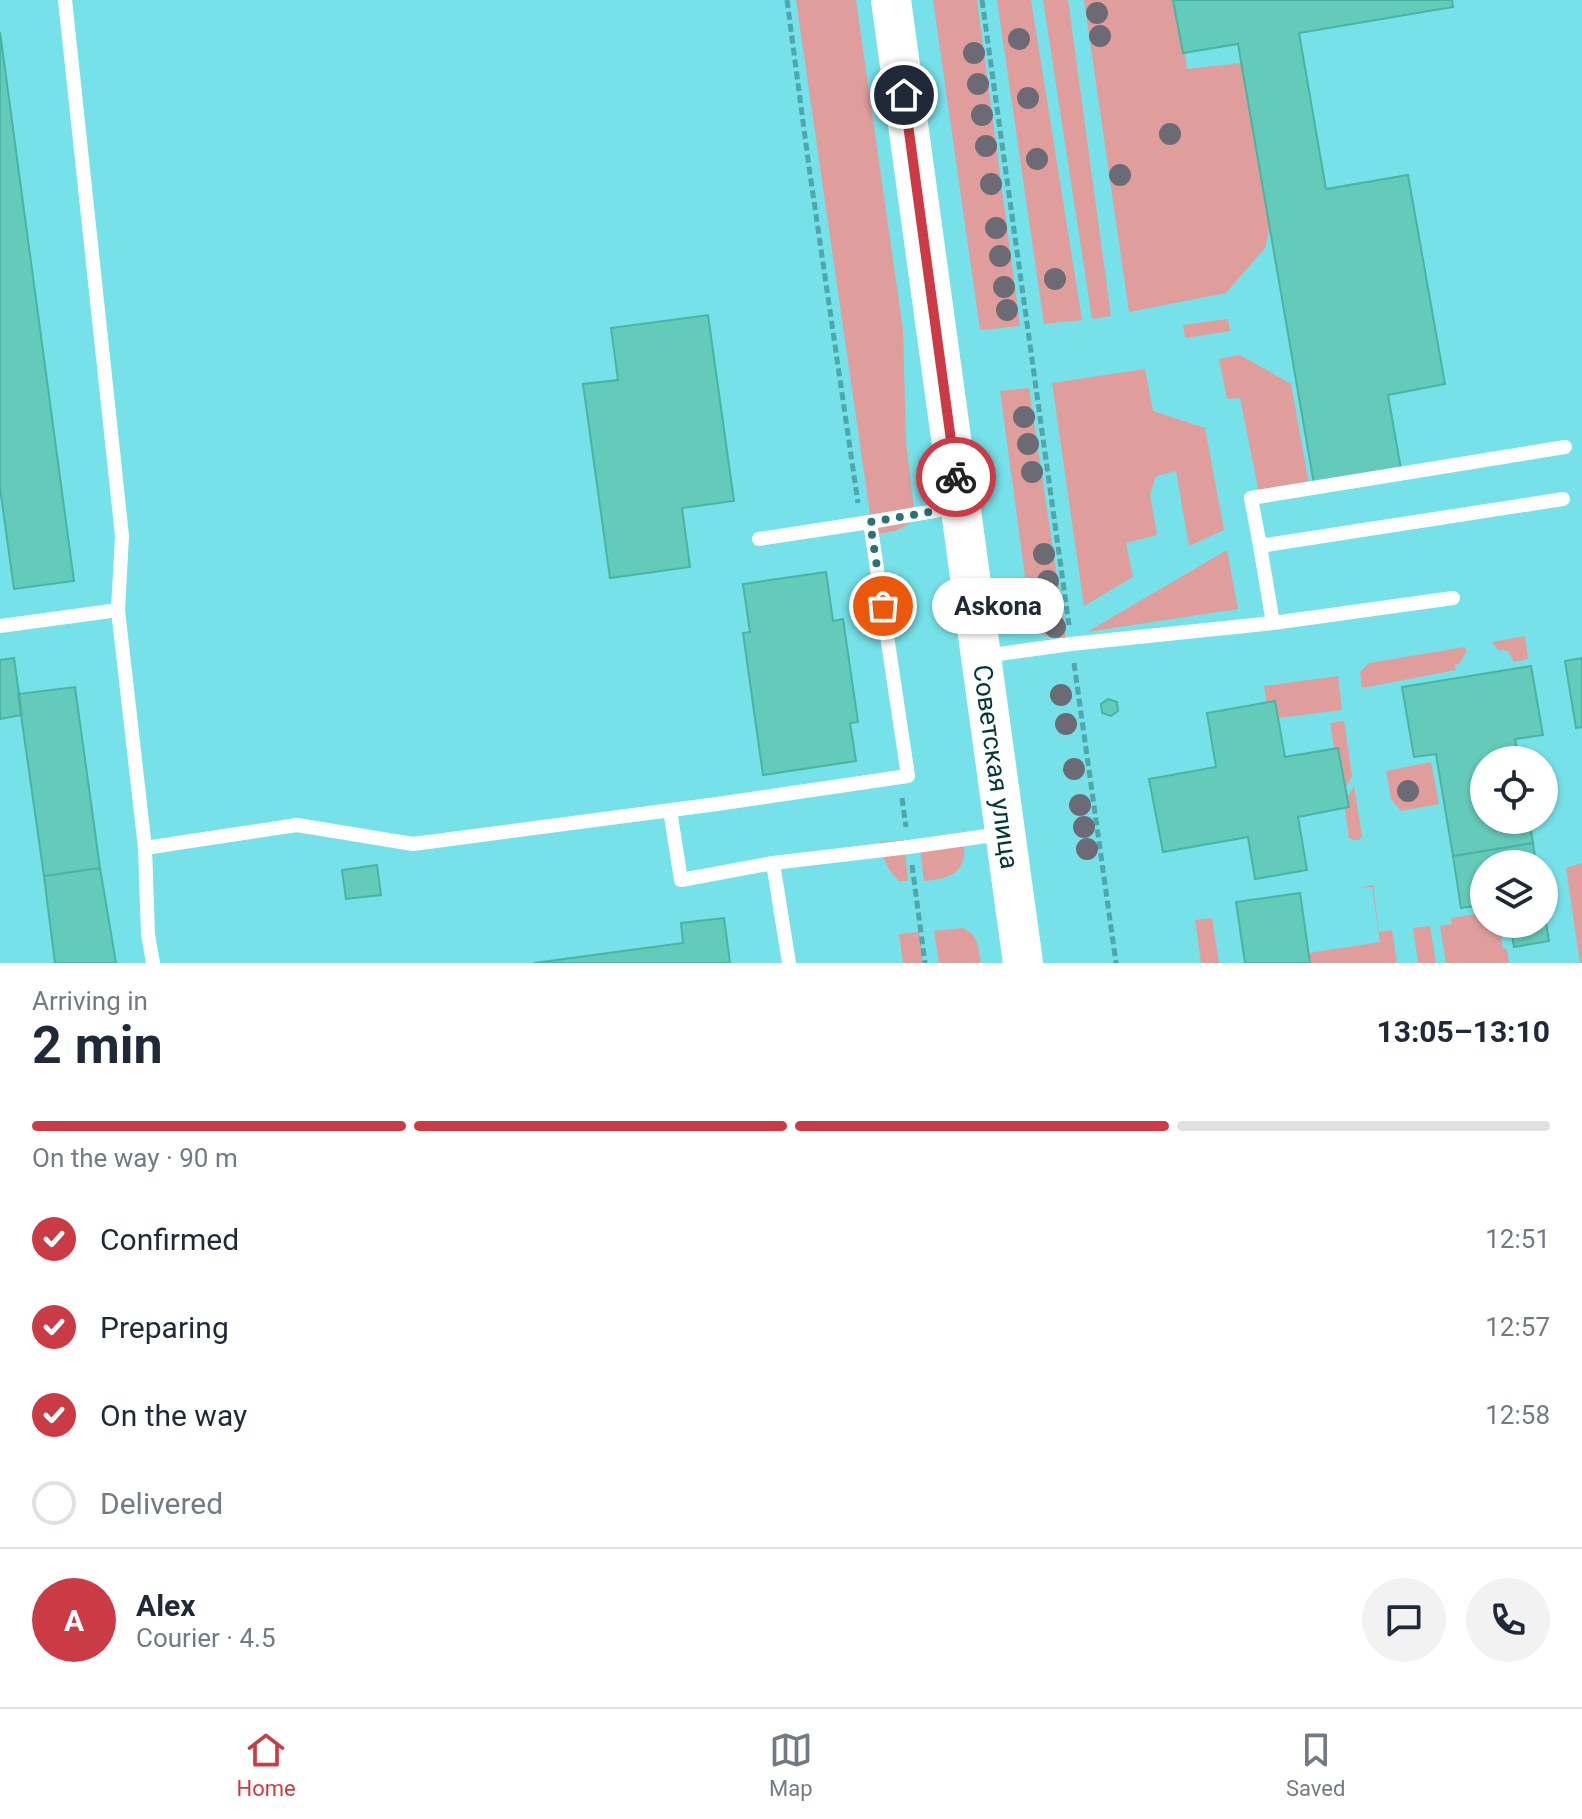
<!DOCTYPE html>
<meta charset="utf-8">
<style>
body{margin:0;font-family:Roboto,sans-serif;background:#f2f2f3;color:#1f2937;height:100vh;display:flex;flex-direction:column;font-size:30px;white-space:nowrap}
*{box-sizing:border-box;margin:0}
p{font-size:26px;color:#747a83}
.icon{flex:none;width:44px;height:44px;fill:none;stroke:currentColor;stroke-width:2;stroke-linecap:round;stroke-linejoin:round}
.map{position:relative;height:963px;overflow:hidden}
.sheet{display:flex;flex-direction:column;background:#fff;flex:1}
.sheet>*{flex:none}
.tools{position:absolute;left:1470px;top:746px;display:grid;gap:16px}
.tools a{display:grid;place-items:center;width:88px;height:88px;border-radius:50%;background:#fff;box-shadow:0 2px 6px #0004;font-size:40px}
.pin{position:absolute;display:grid;place-items:center;width:68px;height:68px;color:#fff;margin:-34px;border:4px solid #fff;border-radius:50%;box-shadow:0 2px 8px #0007}
.courier{position:absolute;display:grid;place-items:center;width:80px;height:80px;margin:-40px;border:6px solid #cb3b46;border-radius:50%;background:#fff;color:#222;box-shadow:0 2px 10px #0007}
.bubble{position:absolute;height:56px;border-radius:28px;background:#fff;box-shadow:0 2px 6px #0004;font-size:26px;font-weight:700;line-height:56px;text-align:center}
.head em{font-style:normal;font-weight:700}
.head div{display:flex;flex-direction:column-reverse}
.head{display:flex;align-items:center;justify-content:space-between;height:136px;padding:0 32px}
h1{font-size:52px;font-weight:700;line-height:60px}
.bar{display:grid;grid-template-columns:repeat(4,1fr);gap:12px 8px;align-content:center;height:96px;padding:0 32px}
.bar i{height:10px;border-radius:6px;background:#e0e1e3}
.bar .on{background:#cb3b46}
.bar p{grid-column:span 4}
.line{display:flex;align-items:center;gap:20px;padding:0 32px;border-top:2px solid #e0e1e3}
.line div{flex:1}
.round{display:grid;place-items:center;flex:none;width:84px;height:84px;border-radius:42px;background:#f2f2f3}
ol{padding:0 32px;list-style:none}
li{display:flex;align-items:center;gap:24px;height:88px}
li p{margin-inline-start:auto}
li .icon{padding:8px;border-radius:50%;background:#cb3b46;color:#fff;stroke-width:4}
li:last-child{color:#747a83}
li i{width:44px;height:44px;border:4px solid #e0e1e3;border-radius:50%}
.tab-bar{display:flex;justify-content:space-around;align-items:center;height:112px;border-top:2px solid #e0e1e3;background:#fff;font-size:22px;color:#747a83}
.tab-bar a{display:grid;justify-items:center;gap:4px}
.tab-bar .on{color:#cb3b46}
.map>svg:first-child{display:block}
</style>
<div class="map">
<svg width="1582" height="963" viewBox="0 0 1582 963">
<rect width="100%" height="100%" fill="#76e1e8"/>
<path fill="#df9e9c" d="M796,0H856L903,330L906,442L914,509L909,524L895,531L873,535Z
M933,0H977L1020,326L980,330Z
M997,0H1031L1082,320L1044,324Z
M1043,0H1068L1111,316L1092,319Z
M1084,0H1176L1187,69L1242,63L1270,226L1265,248L1226,293L1129,312Z
M1228,319L1230,331L1185,338L1183,325Z
M1240,355L1291,384L1311,495L1261,503L1240,398L1227,399L1219,359Z
M1145,369L1153,411L1205,428L1224,530L1189,546L1176,471L1156,476L1150,494L1157,535L1126,543L1133,577L1084,606L1052,383Z
M1029,388L1066,638C1045,639 1036,635 1030,613L1000,391Z
M1227,550L1238,609L1087,632Z
M1525,636L1528,659L1514,662L1508,651L1498,650L1492,642Z
M1465,647L1467,651L1459,664L1455,665L1456,670L1362,688L1360,672L1369,663Z
M1338,676L1342,710L1269,719L1264,686Z
M1344,721L1352,776L1342,795L1330,723Z
M1431,762L1439,804L1401,811L1391,799L1386,771Z
M1354,786L1362,836L1359,840H1353L1349,838L1344,803Z
M963,832C968,867 960,878 924,881L919,839Z
M904,840L908,881H899C887,870 883,859 880,842Z
M1582,863V963H1580L1566,868Z
M1373,885L1379,932L1392,930L1397,963H1311L1309,953L1380,942L1372,887L1358,888Z
M1484,913V924H1499L1503,949H1507L1509,963H1446L1440,926L1452,924L1451,918Z
M1212,918L1219,963H1201L1195,920Z
M1430,926L1436,963H1418L1413,928Z
M962,928C979,934 978,947 981,963H939L934,931Z
M919,932L923,963H903L899,934Z"/>
<path fill="#64cab9" stroke="#4bb3a2" stroke-width="2" d="M1173,0H1452L1453,7L1299,33L1326,189L1408,175L1445,384L1388,395L1402,475L1315,490L1238,44L1183,53Z
M0,32L74,581L14,589L0,488Z
M708,315L734,501L682,508L690,567L610,578L583,384L618,380L611,328Z
M826,572L833,621L843,619L858,722L850,723L856,761L763,775L743,633L750,632L743,584Z
M14,658L22,715L0,719V660Z
M1582,658V727L1576,728L1565,661Z
M1531,666L1543,735L1515,739L1519,760H1484V820H1529L1533,843L1453,856L1436,754L1414,757L1402,687Z
M75,687L100,868L44,876L18,694Z
M1108,699L1117,702L1118,711L1111,716L1102,713L1101,704Z
M1275,701L1285,757L1338,748L1349,807L1298,817L1307,870L1255,879L1248,837L1163,852L1149,779L1216,767L1207,713Z
M1533,843L1536,864H1484V905L1461,908L1453,856Z
M377,865L381,895L346,899L342,870Z
M100,868L116,963H55L44,876Z
M1300,893L1310,963H1245L1236,902Z
M1544,910L1549,941L1514,947L1510,924H1544Z
M724,918L730,963H534L683,943L681,923Z"/>
<g fill="none" stroke-linecap="round" stroke-linejoin="round">
<path stroke="#4fa6ac" stroke-width="5" stroke-dasharray="8 4" stroke-linecap="butt" d="M787,0L809,167L858,503
M982,0L1069,625
M1074,663L1116,963
M902,798L906,827
M912,865L925,963"/>
<path stroke="#fff" stroke-width="14" d="M65,0L122,536L118,610
M759,539L870,522
M1260,546L1251,498L1565,447
M1273,623L1260,546L1563,499
M0,626L118,610L145,848
M985,656L1071,644L1273,623L1453,598
M670,810L681,880L773,863
M153,963L148,934L145,848L297,825L413,844L717,804L908,776L870,522L957,507
M789,963L773,863L909,847L1001,834"/>
<path stroke="#fff" stroke-width="40" id="s1" d="M891,0L1023,963"/>
</g>
<g fill="#6c6b75">
<circle cx="1097" cy="13" r="11"/>
<circle cx="1100" cy="36" r="11"/>
<circle cx="1019" cy="39" r="11"/>
<circle cx="974" cy="53" r="11"/>
<circle cx="978" cy="84" r="11"/>
<circle cx="1028" cy="98" r="11"/>
<circle cx="982" cy="115" r="11"/>
<circle cx="1170" cy="134" r="11"/>
<circle cx="986" cy="146" r="11"/>
<circle cx="1037" cy="159" r="11"/>
<circle cx="1120" cy="175" r="11"/>
<circle cx="991" cy="184" r="11"/>
<circle cx="996" cy="228" r="11"/>
<circle cx="1000" cy="256" r="11"/>
<circle cx="1055" cy="279" r="11"/>
<circle cx="1004" cy="287" r="11"/>
<circle cx="1007" cy="310" r="11"/>
<circle cx="1024" cy="417" r="11"/>
<circle cx="1028" cy="444" r="11"/>
<circle cx="1032" cy="472" r="11"/>
<circle cx="1044" cy="554" r="11"/>
<circle cx="1048" cy="581" r="11"/>
<circle cx="1055" cy="627" r="11"/>
<circle cx="1061" cy="695" r="11"/>
<circle cx="1066" cy="724" r="11"/>
<circle cx="1074" cy="769" r="11"/>
<circle cx="1408" cy="791" r="11"/>
<circle cx="1080" cy="805" r="11"/>
<circle cx="1084" cy="827" r="11"/>
<circle cx="1087" cy="849" r="11"/>
</g>
<g fill="none" stroke-linecap="round" stroke-linejoin="round">
<path stroke="#2b7276" stroke-width="8" stroke-dasharray="0 14.4" d="M883,606L870,522L960,507L956,477"/>
<path stroke="#cb3b46" stroke-width="10" d="M904,95L956,477"/>
</g>
<g text-anchor="middle" dominant-baseline="central" stroke-width="8" stroke-linejoin="round" paint-order="stroke">
<g font-size="26" fill="#033639" stroke="#84eef5">
<text stroke="none"><textPath href="#s1" startOffset="774">Советская улица</textPath></text>
</g>
</g>
</svg>
<div class="tools">
<a><svg class="icon" aria-label="locate" viewBox="0 0 24 24"><circle cx="12" cy="12" r="6"/><path d="M12 2v4M12 18v4M2 12h4M18 12h4"/></svg></a>
<a><svg class="icon" aria-label="layers" viewBox="0 0 24 24"><path d="M12 4l9 5-9 5-9-5zM3 14l9 5 9-5"/></svg></a>
</div>
<div class="pin" style="left:883px;top:606px;background:#ea580c"><svg class="icon" aria-label="bag" viewBox="0 0 24 24"><path d="M5 8h14l-1 12H6zM9 8a3 3 0 0 1 6 0"/></svg></div>
<div class="pin" style="left:904px;top:95px;background:#1f2937"><svg class="icon" aria-label="home" viewBox="0 0 24 24"><path d="M3 11l9-7 9 7M6 9v11h12V9"/></svg></div>
<div class="courier" style="left:956px;top:477px"><svg class="icon" aria-label="bike" viewBox="0 0 24 24"><circle cx="6" cy="16" r="4"/><circle cx="18" cy="16" r="4"/><path d="M6 16l4-8h5l3 8M10 8l3 8H6M13 5h3"/></svg></div>
<div class="bubble" style="left:932px;top:578px;width:132px">Askona</div>
</div>
<section class="sheet">
<div class="head"><div><h1>2 min</h1><p>Arriving in</p></div><em>13:05–13:10</em></div>
<div class="bar"><i class="on"></i><i class="on"></i><i class="on"></i><i></i><p>On the way · 90 m</p></div>
<ol>
<li><svg class="icon" aria-label="check" viewBox="0 0 24 24"><path d="M5 12l5 5 9-10"/></svg>Confirmed<p>12:51</p></li>
<li><svg class="icon" aria-label="check" viewBox="0 0 24 24"><path d="M5 12l5 5 9-10"/></svg>Preparing<p>12:57</p></li>
<li><svg class="icon" aria-label="check" viewBox="0 0 24 24"><path d="M5 12l5 5 9-10"/></svg>On the way<p>12:58</p></li>
<li><i></i>Delivered</li>
</ol>
<div class="line" style="height:144px"><b class="round" style="background:#cb3b46;color:#fff">A</b><div><b>Alex</b><p>Courier · 4.5</p></div><a class="round"><svg class="icon" aria-label="chat" viewBox="0 0 24 24"><path d="M4 5h16v11H9l-5 4z"/></svg></a><a class="round"><svg class="icon" aria-label="phone" viewBox="0 0 24 24"><path d="M5 4h4l2 5-3 2q2 4 5 5l2-3 5 2v4C11 20 4 13 5 4z"/></svg></a></div>
</section>
<nav class="tab-bar">
<a class="on"><svg class="icon" aria-label="home" viewBox="0 0 24 24"><path d="M3 11l9-7 9 7M6 9v11h12V9"/></svg>Home</a>
<a><svg class="icon" aria-label="map" viewBox="0 0 24 24"><path d="M3 6l6-2 6 2 6-2v14l-6 2-6-2-6 2zM9 4v14M15 6v14"/></svg>Map</a>
<a><svg class="icon" aria-label="saved" viewBox="0 0 24 24"><path d="M7 4h10v16l-5-4-5 4z"/></svg>Saved</a>
</nav>
